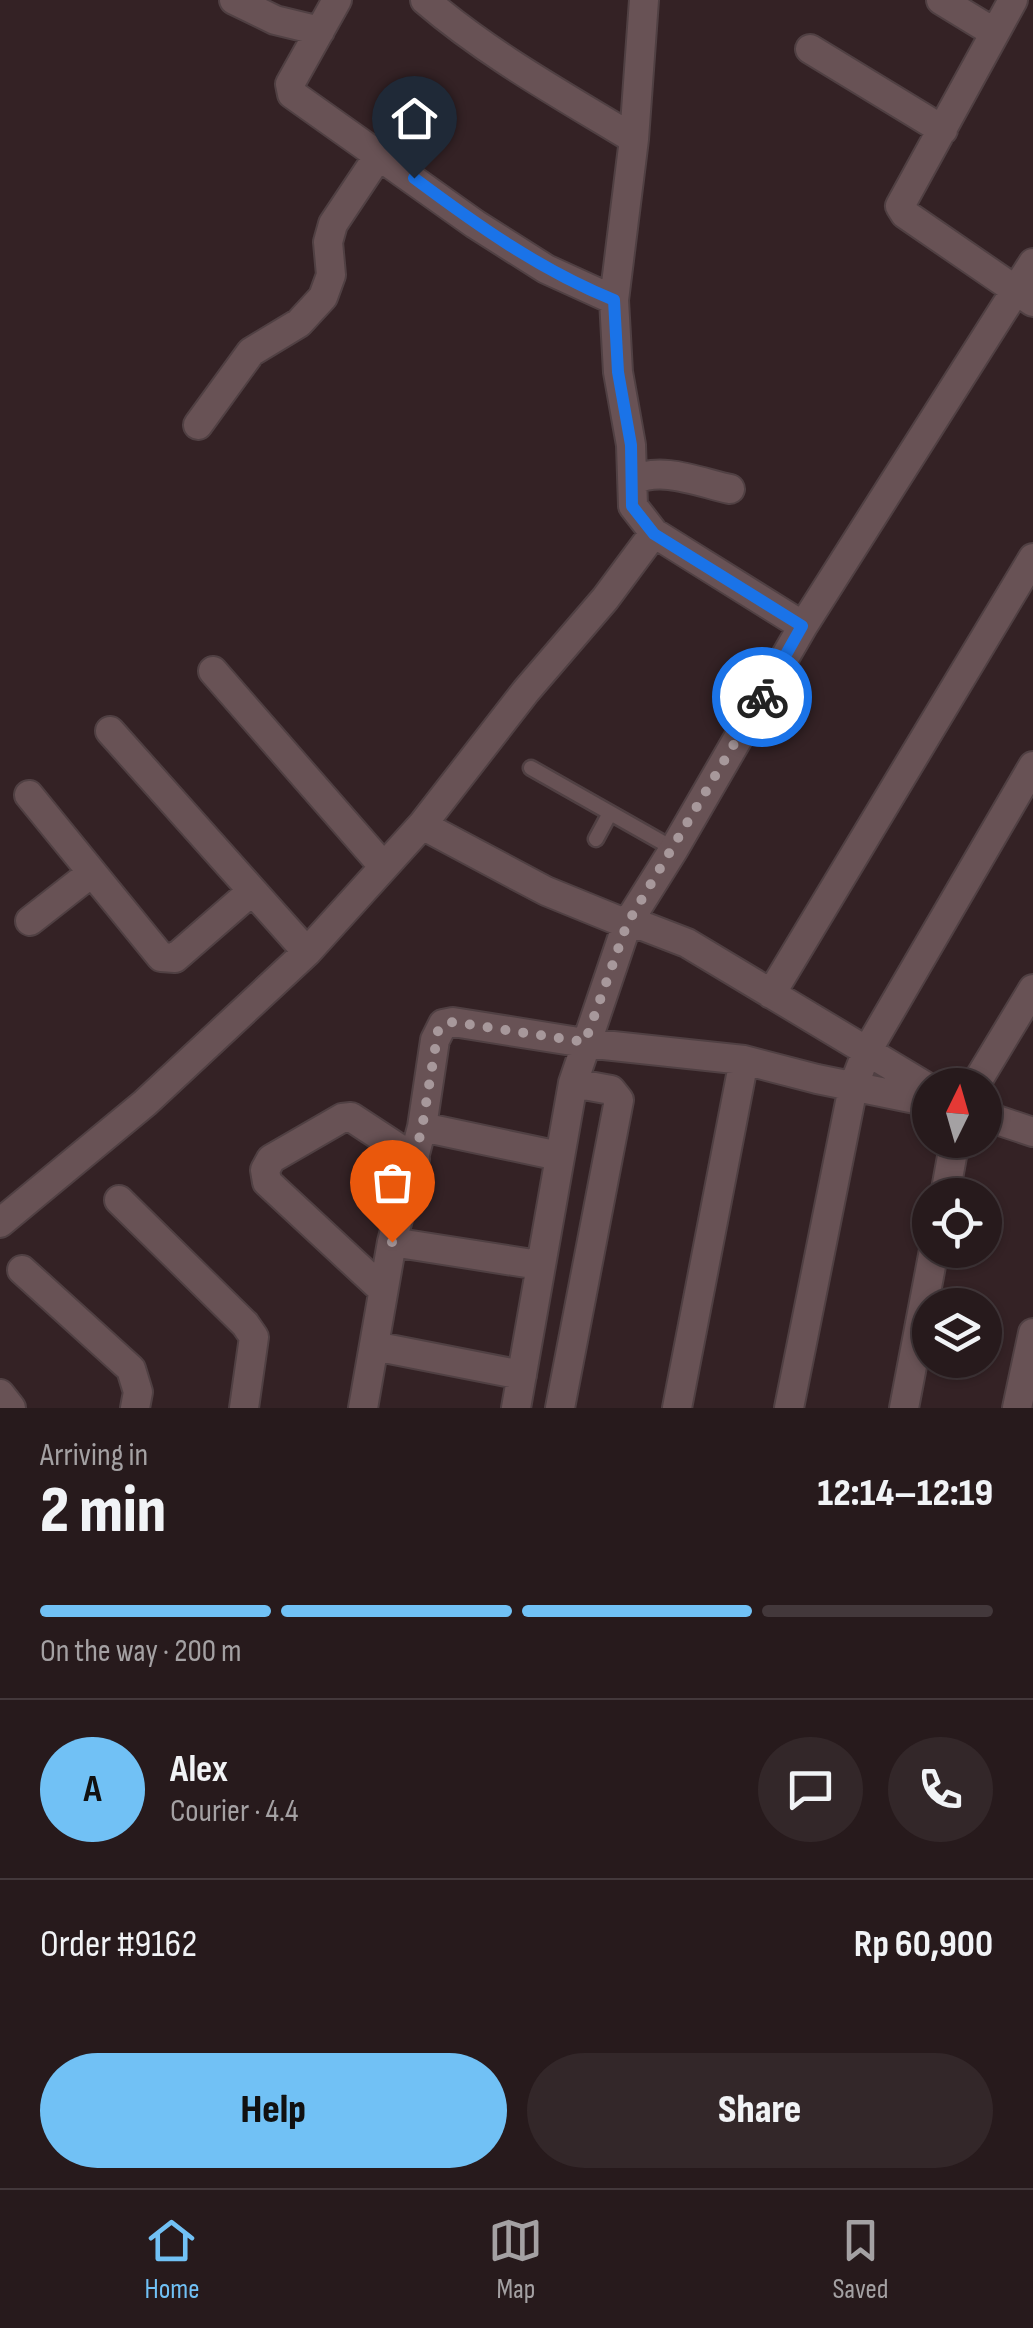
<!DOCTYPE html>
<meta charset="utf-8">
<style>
body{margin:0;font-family:"Sofia Sans Condensed",sans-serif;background:#332729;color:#f1f3f6;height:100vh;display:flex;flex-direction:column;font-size:38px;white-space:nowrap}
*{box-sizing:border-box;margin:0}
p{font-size:32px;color:#a4a1a3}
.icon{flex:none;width:55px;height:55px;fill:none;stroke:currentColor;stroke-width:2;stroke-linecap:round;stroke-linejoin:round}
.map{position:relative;height:1408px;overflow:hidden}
.drawer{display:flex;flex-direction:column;background:#271a1c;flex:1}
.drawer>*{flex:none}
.needle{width:65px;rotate:5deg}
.tools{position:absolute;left:912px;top:1068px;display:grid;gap:20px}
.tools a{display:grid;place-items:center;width:90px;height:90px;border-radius:50%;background:#271a1c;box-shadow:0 2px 8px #0004,0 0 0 2px #43383b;font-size:50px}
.pin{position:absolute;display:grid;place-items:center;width:85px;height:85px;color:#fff;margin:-102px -42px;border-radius:50% 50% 50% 0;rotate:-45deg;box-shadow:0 0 10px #0007}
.pin .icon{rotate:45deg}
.courier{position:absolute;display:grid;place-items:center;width:100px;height:100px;margin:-50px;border:8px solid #1a73e8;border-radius:50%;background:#fff;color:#222;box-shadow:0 2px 12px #0007}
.summary em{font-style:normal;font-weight:800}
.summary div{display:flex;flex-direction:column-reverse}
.summary{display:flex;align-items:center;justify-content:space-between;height:170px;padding:0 40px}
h1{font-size:65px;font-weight:800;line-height:75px}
.bar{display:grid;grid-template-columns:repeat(4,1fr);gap:15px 10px;align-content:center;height:120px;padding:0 40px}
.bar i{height:12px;border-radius:8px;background:#43383b}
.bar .active{background:#71c1f5}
.bar p{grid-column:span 4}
.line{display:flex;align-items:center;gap:25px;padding:0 40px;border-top:2px solid #43383b}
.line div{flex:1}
.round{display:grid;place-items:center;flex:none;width:105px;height:105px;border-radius:52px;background:#332729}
.primary-button{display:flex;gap:20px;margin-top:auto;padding:20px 40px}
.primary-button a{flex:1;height:115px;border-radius:60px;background:#71c1f5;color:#111;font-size:40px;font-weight:800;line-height:115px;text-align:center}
.primary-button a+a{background:#332729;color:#f1f3f6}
.tab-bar{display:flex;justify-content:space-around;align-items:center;height:140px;border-top:2px solid #43383b;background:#271a1c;font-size:28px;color:#a4a1a3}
.tab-bar a{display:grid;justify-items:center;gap:5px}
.tab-bar .active{color:#71c1f5}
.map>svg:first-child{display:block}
</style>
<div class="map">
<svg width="1033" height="1408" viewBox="0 0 1033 1408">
<rect width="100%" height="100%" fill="#342225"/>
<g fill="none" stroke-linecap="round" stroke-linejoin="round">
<defs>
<path id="service" d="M531,768L674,849
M596,839L610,813"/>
<path id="minor" d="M234,0L275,20L320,31
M337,0L290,84L292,94L475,224L546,269L614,300
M425,0C489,55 562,95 634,139
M941,0L995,33
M1013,0L900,206L905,214L1033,302
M810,49L943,130
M198,425L251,352L299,323L323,297L331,275L328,242L333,224L379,155
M633,481C660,465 701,483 730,489
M654,533L803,626
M213,671L384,867
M110,731L307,952
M29,795L161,957L175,958L252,891
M422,825L526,691L605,599L654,533L633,506L631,445L618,372L614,300L634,139L644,0
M30,921L90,874
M771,994L1033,558
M975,1085L1033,989
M985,1116L1033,1132
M422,1127L559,1156
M945,1195L955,1140
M119,1200L245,1324L254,1337L244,1408
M0,1223L145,1103L307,952L422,825L546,891L627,924L643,926L687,943L930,1089
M392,1242L539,1265
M22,1270L131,1369L138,1392L135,1408
M383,1290L267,1182L265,1170L271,1159L342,1118L351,1117L415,1159
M374,1346L522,1375
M0,1394L11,1408
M363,1408L392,1242L422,1127L435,1040L443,1024L453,1022L585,1043L744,1060L817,1079L930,1102
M516,1408L573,1083L627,924L674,849L803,626L1033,263
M560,1408L619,1100L611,1090L573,1083
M677,1408L744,1060
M789,1408L853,1087L867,1051L1033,766
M904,1408L934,1250
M1017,1408L1033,1333"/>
</defs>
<use href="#service" stroke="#504043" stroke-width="19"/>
<use href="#minor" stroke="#504043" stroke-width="32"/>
<use href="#service" stroke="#685255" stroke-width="14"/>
<use href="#minor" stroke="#685255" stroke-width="28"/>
</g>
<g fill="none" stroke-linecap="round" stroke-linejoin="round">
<path stroke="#a7989b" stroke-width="10" stroke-dasharray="0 18" d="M392,1242L422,1128L438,1031L443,1024L453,1022L585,1042L627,924L762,697"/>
<path stroke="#1a73e8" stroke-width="12" d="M414,178C477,225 540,270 614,300L618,372L631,445L632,506L654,534L802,626L762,697"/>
</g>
</svg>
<div class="tools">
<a><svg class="needle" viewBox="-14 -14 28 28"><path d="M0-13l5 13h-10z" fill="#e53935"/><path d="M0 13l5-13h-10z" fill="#a4a1a3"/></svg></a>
<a><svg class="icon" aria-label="locate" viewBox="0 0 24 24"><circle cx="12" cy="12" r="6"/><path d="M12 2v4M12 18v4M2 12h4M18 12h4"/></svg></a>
<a><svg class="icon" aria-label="layers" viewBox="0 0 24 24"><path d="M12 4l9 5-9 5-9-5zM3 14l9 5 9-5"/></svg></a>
</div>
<div class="pin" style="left:392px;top:1242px;background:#ea580c"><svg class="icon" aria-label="bag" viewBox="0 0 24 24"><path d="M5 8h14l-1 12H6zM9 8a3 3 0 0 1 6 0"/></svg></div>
<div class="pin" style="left:414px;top:178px;background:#1f2937"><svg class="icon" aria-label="home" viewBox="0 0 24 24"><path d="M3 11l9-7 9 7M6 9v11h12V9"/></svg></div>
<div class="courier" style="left:762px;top:697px"><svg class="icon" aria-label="bike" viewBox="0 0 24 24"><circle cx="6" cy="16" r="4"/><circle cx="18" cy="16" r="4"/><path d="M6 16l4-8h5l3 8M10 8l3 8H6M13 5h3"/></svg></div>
</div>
<section class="drawer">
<div class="summary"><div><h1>2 min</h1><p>Arriving in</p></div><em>12:14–12:19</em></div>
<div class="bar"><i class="active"></i><i class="active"></i><i class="active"></i><i></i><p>On the way · 200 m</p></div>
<div class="line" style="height:180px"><b class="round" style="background:#71c1f5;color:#111">A</b><div><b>Alex</b><p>Courier · 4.4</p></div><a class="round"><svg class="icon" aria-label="chat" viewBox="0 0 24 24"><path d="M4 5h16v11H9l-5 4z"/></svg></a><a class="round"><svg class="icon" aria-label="phone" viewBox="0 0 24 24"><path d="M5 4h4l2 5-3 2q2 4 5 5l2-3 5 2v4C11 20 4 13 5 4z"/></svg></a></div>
<div class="line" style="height:130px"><div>Order #9162</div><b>Rp 60,900</b></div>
<div class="primary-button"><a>Help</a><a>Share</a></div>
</section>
<nav class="tab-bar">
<a class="active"><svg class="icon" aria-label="home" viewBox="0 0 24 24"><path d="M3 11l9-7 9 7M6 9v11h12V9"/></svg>Home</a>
<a><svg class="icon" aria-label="map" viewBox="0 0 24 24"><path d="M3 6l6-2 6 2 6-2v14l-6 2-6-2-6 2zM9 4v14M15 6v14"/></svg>Map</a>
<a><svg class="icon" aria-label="saved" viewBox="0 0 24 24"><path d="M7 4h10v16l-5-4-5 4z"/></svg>Saved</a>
</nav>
